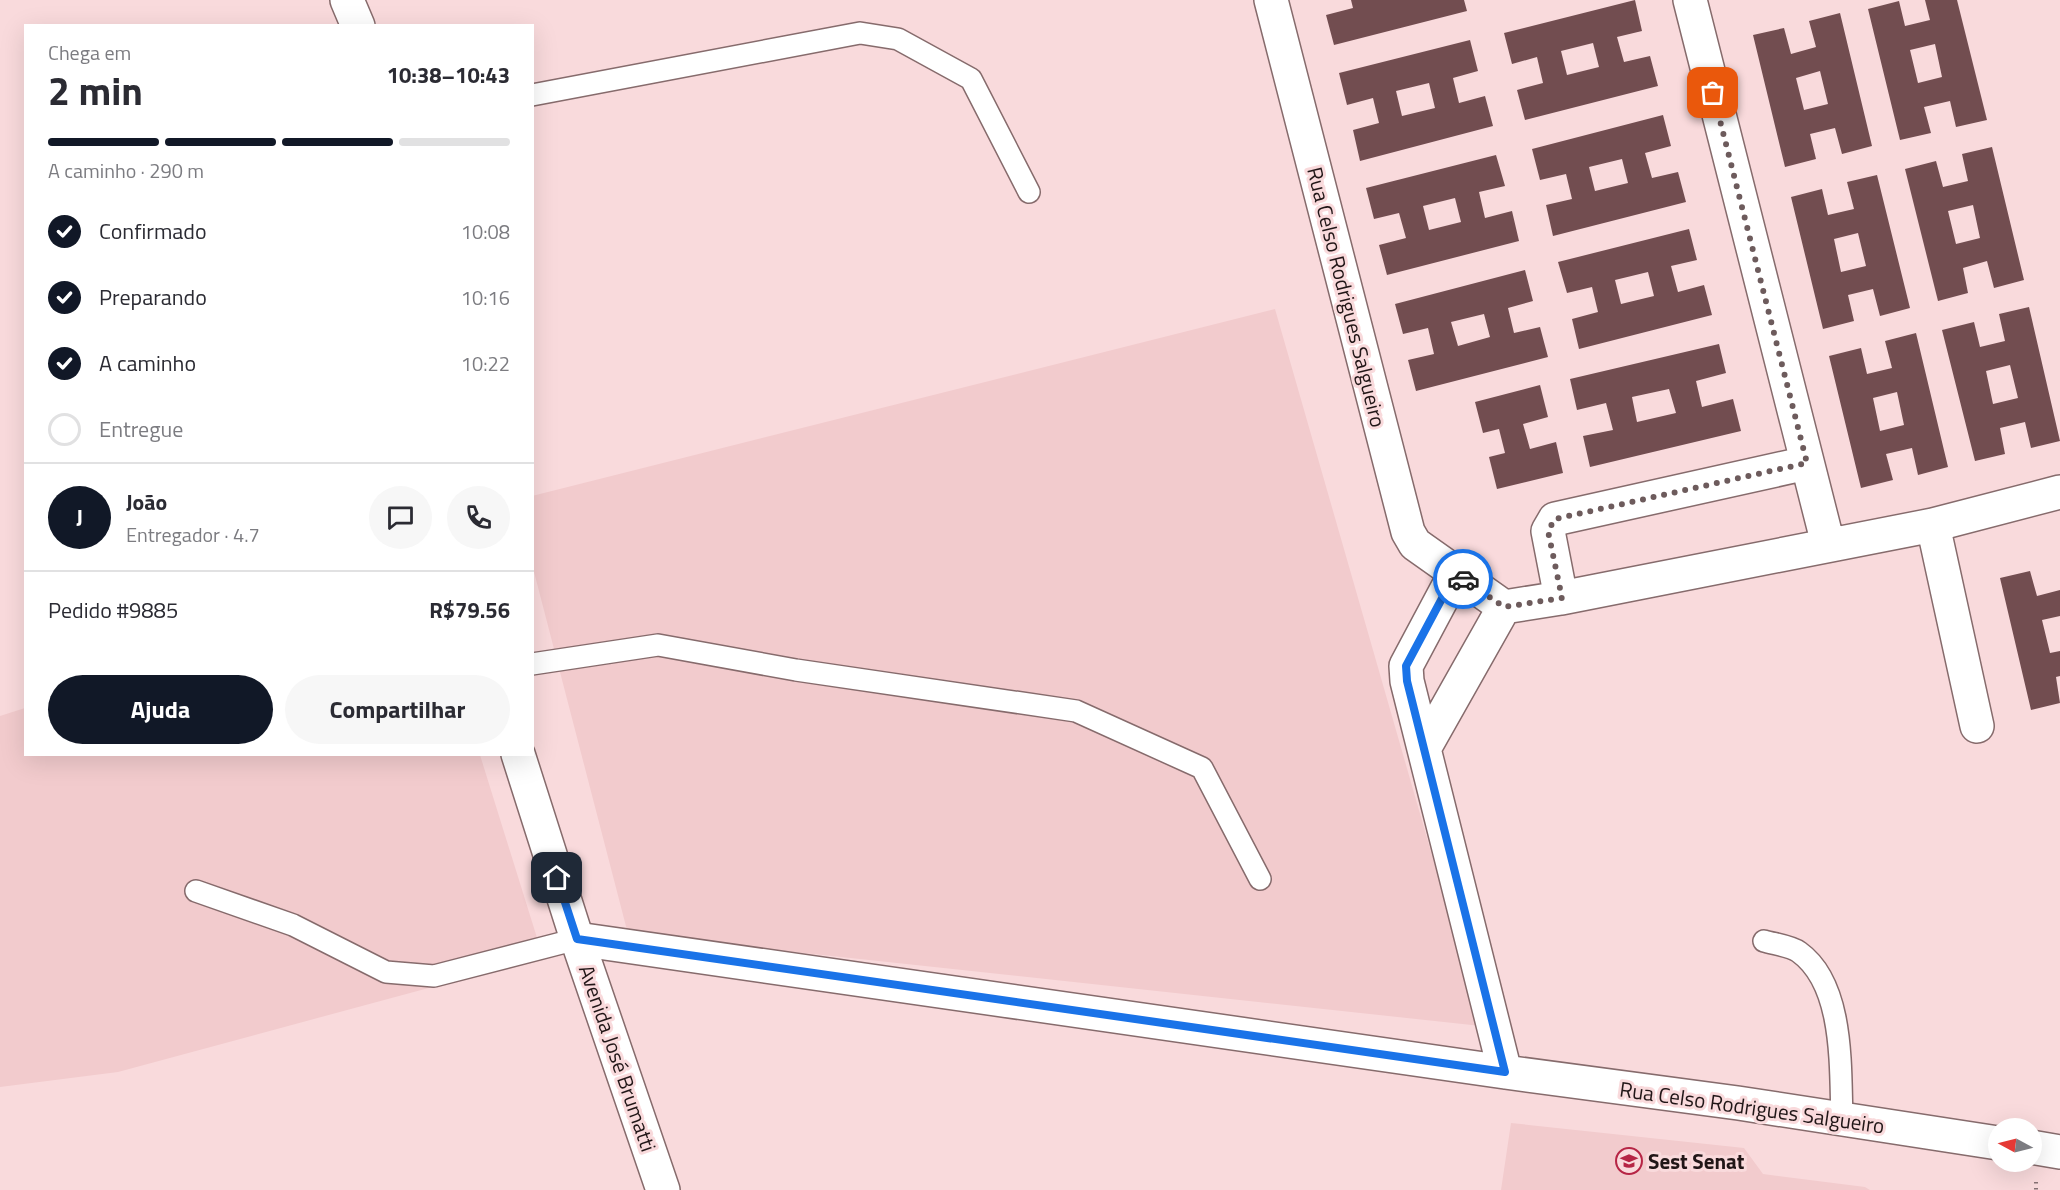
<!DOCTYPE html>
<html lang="pt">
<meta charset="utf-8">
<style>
body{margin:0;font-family:"Titillium Web",sans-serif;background:#f7f7f7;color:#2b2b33;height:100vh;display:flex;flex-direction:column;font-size:22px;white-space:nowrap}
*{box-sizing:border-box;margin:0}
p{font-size:20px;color:#7c7c81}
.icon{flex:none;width:33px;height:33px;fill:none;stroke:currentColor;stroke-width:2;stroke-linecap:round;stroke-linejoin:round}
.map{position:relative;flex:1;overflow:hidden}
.panel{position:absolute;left:24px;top:24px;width:510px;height:732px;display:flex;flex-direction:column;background:#fff;border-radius:0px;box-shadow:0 6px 24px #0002}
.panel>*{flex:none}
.needle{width:39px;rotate:277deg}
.tools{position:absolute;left:1988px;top:1118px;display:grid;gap:12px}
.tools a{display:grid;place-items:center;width:54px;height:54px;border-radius:50%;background:#fff;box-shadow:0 6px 24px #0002;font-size:30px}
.pin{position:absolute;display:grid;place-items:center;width:51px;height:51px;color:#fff;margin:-26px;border-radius:12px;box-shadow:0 3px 9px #0006}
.courier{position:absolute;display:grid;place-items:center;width:60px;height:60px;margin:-30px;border:4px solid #1a73e8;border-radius:50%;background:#fff;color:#222;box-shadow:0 2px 8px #0007}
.head em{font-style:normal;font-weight:700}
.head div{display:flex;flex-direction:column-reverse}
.head{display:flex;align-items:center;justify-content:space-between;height:102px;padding:0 24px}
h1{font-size:39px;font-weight:700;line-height:45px}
.bar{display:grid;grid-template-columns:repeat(4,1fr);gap:9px 6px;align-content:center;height:72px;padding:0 24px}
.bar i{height:8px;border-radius:4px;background:#e1e1e2}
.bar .on{background:#111827}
.bar p{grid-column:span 4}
.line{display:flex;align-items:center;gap:15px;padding:0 24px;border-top:2px solid #e1e1e2}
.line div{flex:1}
.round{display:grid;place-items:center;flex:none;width:63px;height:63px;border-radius:32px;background:#f7f7f7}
ol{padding:0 24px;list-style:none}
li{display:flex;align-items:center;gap:18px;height:66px}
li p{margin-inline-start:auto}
li .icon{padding:6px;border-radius:50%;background:#111827;color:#fff;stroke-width:4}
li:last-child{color:#7c7c81}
li i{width:33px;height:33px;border:3px solid #e1e1e2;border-radius:50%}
.cta{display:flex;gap:12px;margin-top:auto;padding:12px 24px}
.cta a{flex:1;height:69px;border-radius:36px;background:#111827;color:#fff;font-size:24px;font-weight:700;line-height:69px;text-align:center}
.cta a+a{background:#f7f7f7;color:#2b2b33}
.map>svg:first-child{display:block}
</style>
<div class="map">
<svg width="2060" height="1190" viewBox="0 0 2060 1190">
<rect width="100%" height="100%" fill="#f9dadc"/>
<path fill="#f2cbcd" d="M1275,309L1481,1026L628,934L533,568L532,496Z
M25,708L26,754L480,755L543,957L118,1072L0,1087V716Z
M1511,1123L1744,1148L1763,1174L1865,1187L1870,1190H1501Z"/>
<path fill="#724d50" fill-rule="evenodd" d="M1351,0H1464L1467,11L1334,45L1326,15L1353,8Z
M1635,0L1642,31L1617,37L1624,62L1650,56L1658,86L1525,120L1517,90L1543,83L1537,57L1512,64L1504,33ZM1593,43L1599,67L1567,75L1561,51Z
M1925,0H1957L1987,120L1956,127L1950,101L1924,107L1931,133L1900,140L1868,9L1899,1L1905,26L1930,20ZM1935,44L1942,77L1918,83L1910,50Z
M1840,13L1872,146L1842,154L1835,128L1810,134L1816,159L1785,167L1753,35L1784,28L1791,54L1816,47L1809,21ZM1820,71L1828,104L1804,110L1796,78Z
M1470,40L1478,71L1453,78L1459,103L1485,96L1493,126L1360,161L1353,130L1379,123L1373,98L1347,105L1339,73ZM1429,83L1435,108L1402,116L1396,91Z
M1663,115L1671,146L1645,153L1652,178L1678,172L1686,202L1553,236L1546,205L1572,199L1566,174L1540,180L1532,149ZM1622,159L1628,183L1595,191L1589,167Z
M1992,147L2024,280L1994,288L1987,261L1963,268L1968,293L1938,301L1905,169L1936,161L1943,187L1968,181L1962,154ZM1973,205L1980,238L1956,244L1948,211Z
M1496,155L1505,186L1479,192L1485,218L1512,211L1519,241L1387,275L1379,245L1406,238L1399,213L1374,219L1366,188ZM1455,198L1461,222L1429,230L1423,206Z
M1877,175L1910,308L1880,316L1873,289L1848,295L1854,321L1823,329L1791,197L1822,189L1828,215L1854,209L1847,182ZM1858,233L1866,266L1841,272L1834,239Z
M1689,229L1697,260L1671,266L1678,292L1704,285L1712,315L1579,349L1572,319L1598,312L1592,287L1567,293L1558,262ZM1648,272L1654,296L1621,304L1615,280Z
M1525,270L1533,301L1508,308L1514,333L1540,327L1548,357L1416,391L1408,360L1434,354L1428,328L1403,334L1395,304ZM1484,314L1490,337L1458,346L1451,322Z
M2029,307L2060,441L2031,448L2025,422L2000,428L2005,454L1975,461L1942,330L1974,322L1980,347L2005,341L1999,314ZM2010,365L2018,398L1993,404L1986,371Z
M1916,333L1948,467L1918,475L1912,448L1886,454L1893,480L1861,488L1829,356L1861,348L1867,374L1892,368L1885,341ZM1897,392L1904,425L1880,431L1873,398Z
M1719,344L1726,373L1696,381L1702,407L1733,399L1741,431L1590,467L1583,436L1613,430L1606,403L1577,410L1570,379ZM1669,389L1676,413L1637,422L1632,397Z
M1540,385L1548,417L1523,424L1530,449L1556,442L1563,473L1497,489L1489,457L1505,453L1499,429L1483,433L1475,402Z
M2030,571L2037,596L2060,590V616L2042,620L2050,653L2060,651V676L2056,677L2060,703L2031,710L2000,578Z"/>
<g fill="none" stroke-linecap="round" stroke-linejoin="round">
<defs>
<path id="service" d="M532,95L860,33L898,39L971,79L1029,192
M532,664L658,645L796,670L1076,711L1202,768L1260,879
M196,891L293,925L386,972L434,976L577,939
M1764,941C1774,944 1791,946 1799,952C1845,985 1840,1069 1842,1120"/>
<path id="minor" d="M1271,0L1408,532L1415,544L1504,607L1561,598L1933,525L2060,492
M1690,0L1828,544
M1933,525L1977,726
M1455,574L1406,666L1407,681L1505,1072
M1561,598L1548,531L1555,519L1807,463
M1425,747L1504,607
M577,939L1505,1072L1738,1103L1998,1143
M2031,1147L2060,1152"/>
<path id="secondary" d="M347,0L358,26
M518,754L577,939L663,1190"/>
</defs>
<use href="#service" stroke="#866b6c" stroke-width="24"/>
<use href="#minor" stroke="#866b6c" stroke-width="36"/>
<use href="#secondary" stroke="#866b6c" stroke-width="36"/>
<path stroke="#877274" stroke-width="4" stroke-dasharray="1.5 4.5" stroke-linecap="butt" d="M2036,1182V1190"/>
<use href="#service" stroke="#fff" stroke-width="21"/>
<use href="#minor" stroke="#fff" stroke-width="33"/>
<use href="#secondary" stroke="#fff" stroke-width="33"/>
</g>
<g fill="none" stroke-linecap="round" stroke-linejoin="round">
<path stroke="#6d5b5c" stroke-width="6" stroke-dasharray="0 10.8" d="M1463,579L1504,607L1562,598L1548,531L1555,519L1807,463L1713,93"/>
<path stroke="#1a73e8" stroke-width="8" d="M557,878L577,939L1505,1072L1407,681L1406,666L1455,574L1463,579"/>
</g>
<defs>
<symbol id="university-ring" viewBox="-11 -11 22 22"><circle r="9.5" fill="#f9dadc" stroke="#b62545" stroke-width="1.5"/><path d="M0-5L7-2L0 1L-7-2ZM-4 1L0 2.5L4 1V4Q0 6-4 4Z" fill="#b62545"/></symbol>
</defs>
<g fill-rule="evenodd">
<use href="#university-ring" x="1614" y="1146" width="30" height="30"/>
</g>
<g text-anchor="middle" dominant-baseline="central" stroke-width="6" stroke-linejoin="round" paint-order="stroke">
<g font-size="21" fill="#211617" stroke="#f9dadc">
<text transform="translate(1347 297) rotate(76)">Rua Celso Rodrigues Salgueiro</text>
<text transform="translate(618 1058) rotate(71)">Avenida José Brumatti</text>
<text transform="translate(1752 1107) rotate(8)">Rua Celso Rodrigues Salgueiro</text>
</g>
<g font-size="21" font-weight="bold" fill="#211617" stroke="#f9dadc" text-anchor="start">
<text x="1648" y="1161">Sest Senat</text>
</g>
</g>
</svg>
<div class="tools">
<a><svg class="needle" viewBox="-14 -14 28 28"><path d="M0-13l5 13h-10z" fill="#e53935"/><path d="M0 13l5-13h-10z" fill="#7c7c81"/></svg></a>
</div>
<div class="pin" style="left:1713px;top:93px;background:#ea580c"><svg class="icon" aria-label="bag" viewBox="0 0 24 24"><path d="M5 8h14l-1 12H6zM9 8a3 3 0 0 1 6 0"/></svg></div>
<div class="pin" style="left:557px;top:878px;background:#1f2937"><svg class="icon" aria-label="home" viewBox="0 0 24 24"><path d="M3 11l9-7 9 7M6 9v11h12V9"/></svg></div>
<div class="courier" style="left:1463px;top:579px"><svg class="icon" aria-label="car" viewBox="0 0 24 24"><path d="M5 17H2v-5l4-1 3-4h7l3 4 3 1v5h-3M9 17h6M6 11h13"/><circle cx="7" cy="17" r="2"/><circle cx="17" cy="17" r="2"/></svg></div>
<section class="panel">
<div class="head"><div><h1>2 min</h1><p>Chega em</p></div><em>10:38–10:43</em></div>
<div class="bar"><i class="on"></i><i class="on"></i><i class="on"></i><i></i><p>A caminho · 290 m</p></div>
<ol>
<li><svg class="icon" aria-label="check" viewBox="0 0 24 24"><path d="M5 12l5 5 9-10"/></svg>Confirmado<p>10:08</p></li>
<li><svg class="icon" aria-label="check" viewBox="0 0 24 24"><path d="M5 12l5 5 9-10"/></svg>Preparando<p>10:16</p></li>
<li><svg class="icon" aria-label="check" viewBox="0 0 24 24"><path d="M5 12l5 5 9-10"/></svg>A caminho<p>10:22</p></li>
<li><i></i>Entregue</li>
</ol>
<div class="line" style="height:108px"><b class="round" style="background:#111827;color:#fff">J</b><div><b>João</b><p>Entregador · 4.7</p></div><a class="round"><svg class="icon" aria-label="chat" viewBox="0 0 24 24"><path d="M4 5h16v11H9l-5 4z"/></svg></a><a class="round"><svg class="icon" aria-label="phone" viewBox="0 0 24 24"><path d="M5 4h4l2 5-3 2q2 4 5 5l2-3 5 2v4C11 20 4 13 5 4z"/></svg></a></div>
<div class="line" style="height:78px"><div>Pedido #9885</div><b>R$79.56</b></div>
<div class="cta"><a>Ajuda</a><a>Compartilhar</a></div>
</section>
</div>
